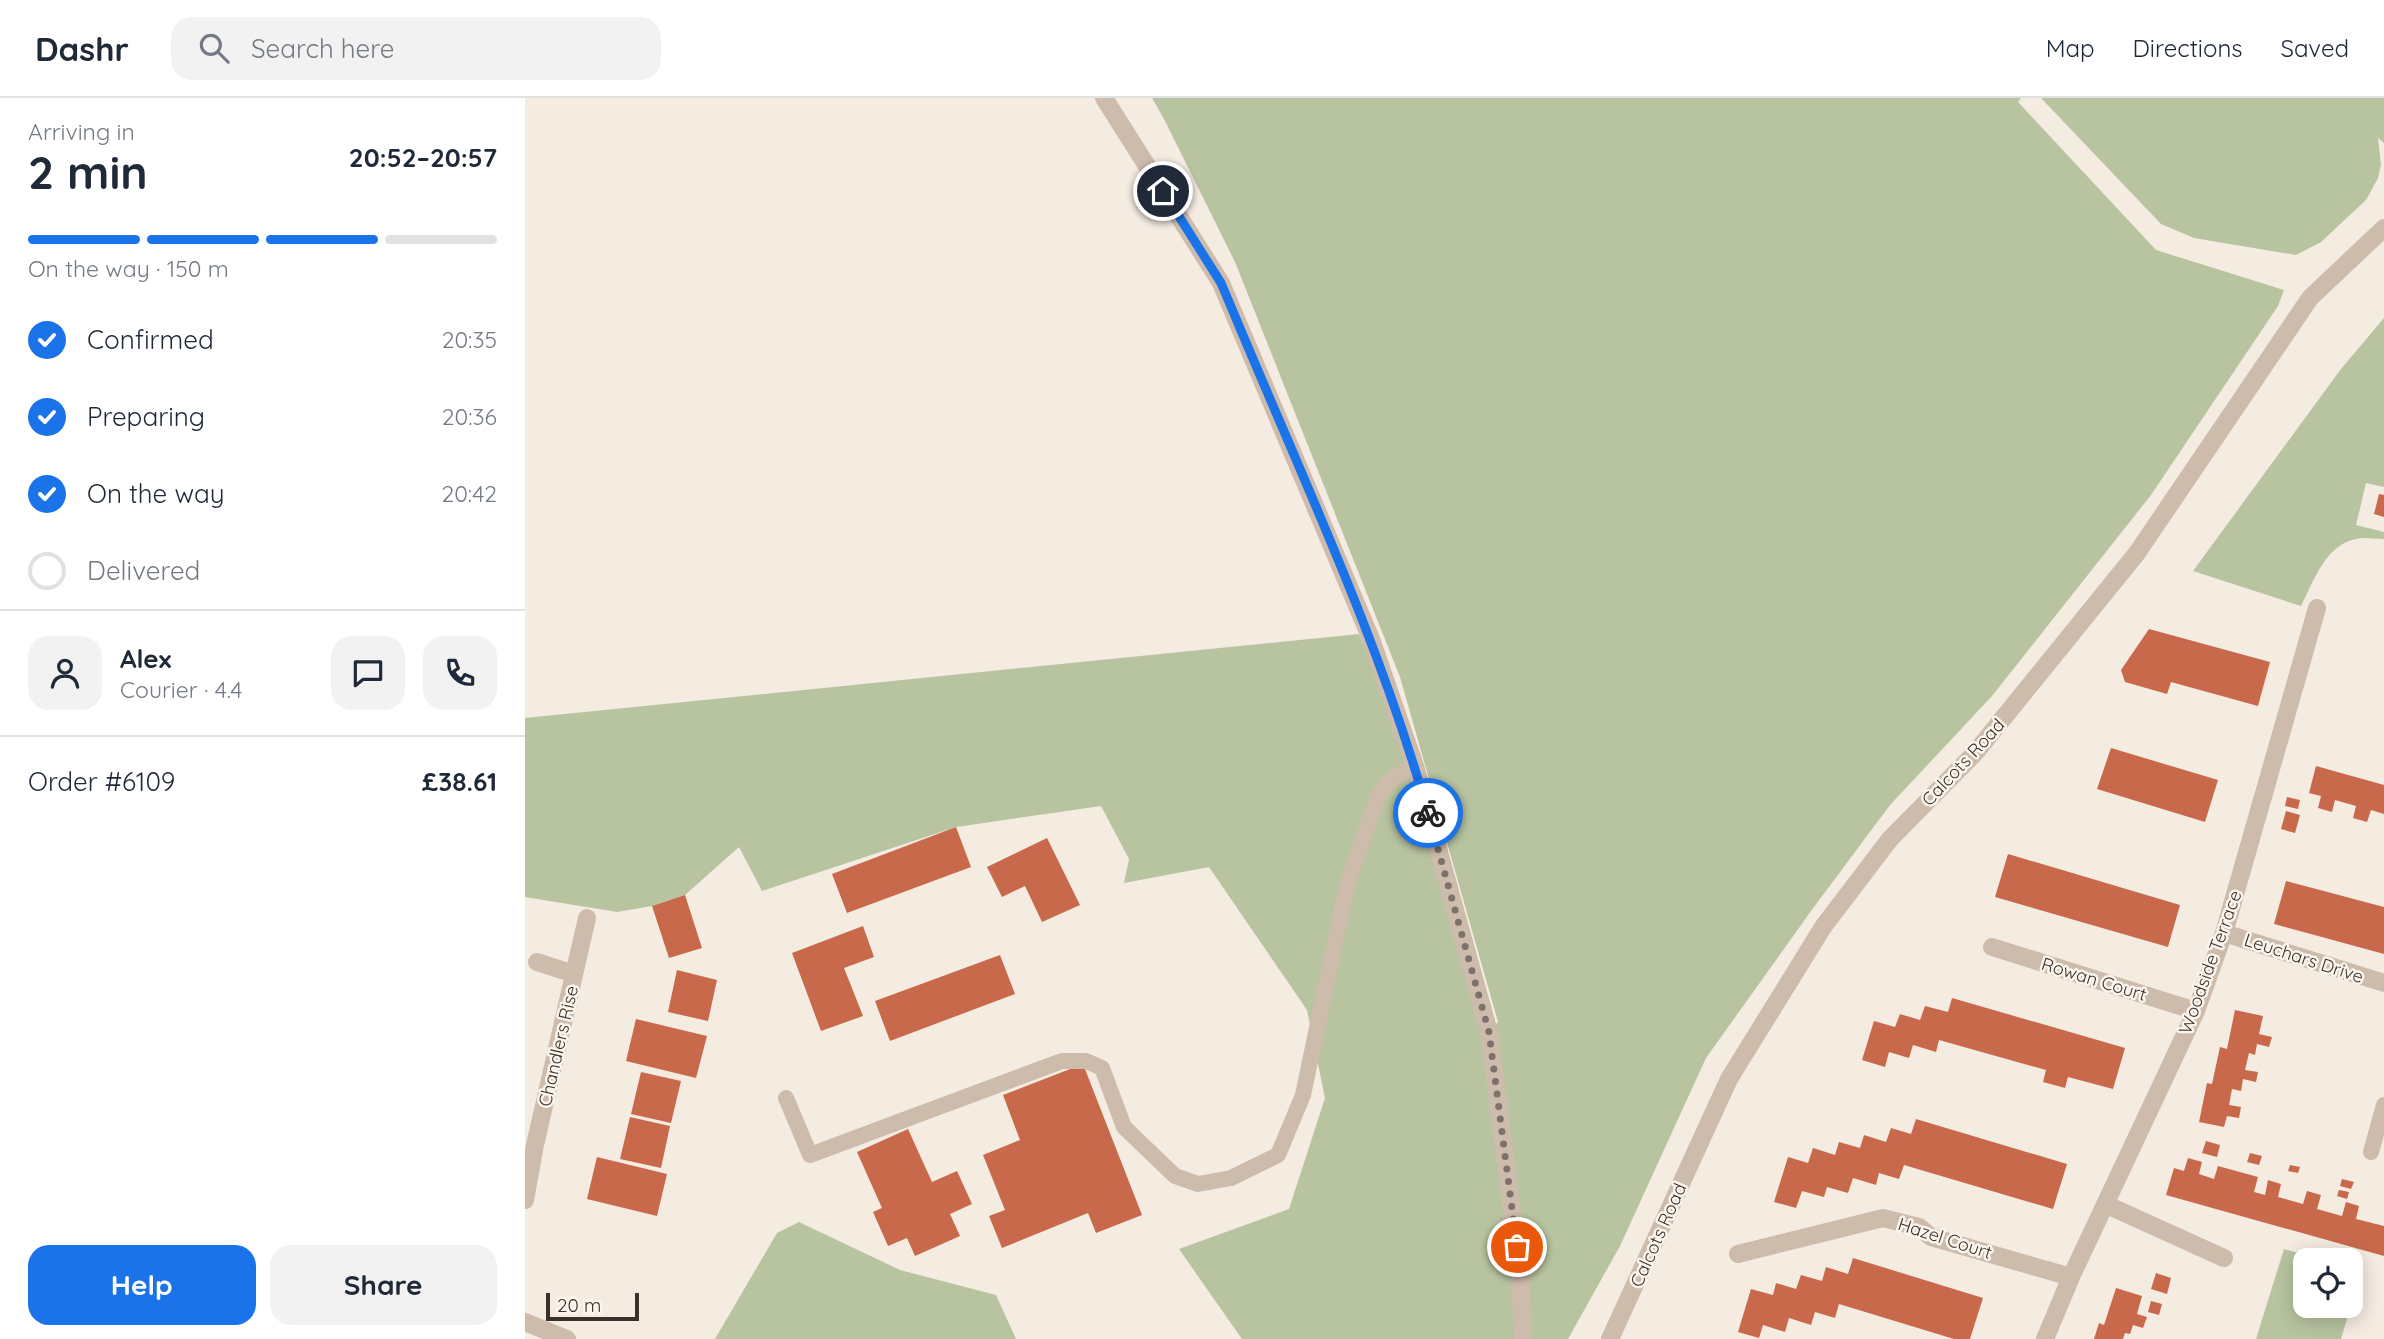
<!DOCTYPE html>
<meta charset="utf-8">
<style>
body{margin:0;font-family:Quicksand,sans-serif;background:#f2f2f3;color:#1f2937;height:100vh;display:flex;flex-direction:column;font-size:26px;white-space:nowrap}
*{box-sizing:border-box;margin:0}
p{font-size:23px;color:#747a83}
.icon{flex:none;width:38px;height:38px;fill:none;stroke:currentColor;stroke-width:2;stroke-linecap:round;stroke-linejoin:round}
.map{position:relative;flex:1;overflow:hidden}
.details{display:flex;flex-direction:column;background:#fff;width:525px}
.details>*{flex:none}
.controls{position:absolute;left:1768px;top:1150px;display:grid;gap:14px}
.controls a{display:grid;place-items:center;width:70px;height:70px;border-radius:14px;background:#fff;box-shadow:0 4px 18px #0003;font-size:35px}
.scale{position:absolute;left:21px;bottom:18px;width:93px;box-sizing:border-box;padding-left:7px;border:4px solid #3b302b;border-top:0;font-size:19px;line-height:24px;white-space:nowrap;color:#3b302b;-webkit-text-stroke:5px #fbf5ee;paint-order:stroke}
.pin{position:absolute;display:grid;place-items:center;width:60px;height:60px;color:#fff;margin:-30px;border:4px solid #fff;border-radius:50%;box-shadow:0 2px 7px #0007}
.courier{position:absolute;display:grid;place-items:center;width:70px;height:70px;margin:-35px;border:5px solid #1a73e8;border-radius:50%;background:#fff;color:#222;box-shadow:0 2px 9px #0007}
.overview em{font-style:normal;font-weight:700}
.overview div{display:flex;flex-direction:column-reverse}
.overview{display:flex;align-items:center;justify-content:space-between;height:119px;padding:0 28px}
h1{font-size:46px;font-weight:700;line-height:52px}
.bar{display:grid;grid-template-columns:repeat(4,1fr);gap:10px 7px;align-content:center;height:84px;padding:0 28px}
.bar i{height:9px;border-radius:5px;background:#e0e1e3}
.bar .selected{background:#1a73e8}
.bar p{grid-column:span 4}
.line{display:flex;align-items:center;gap:18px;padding:0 28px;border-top:2px solid #e0e1e3}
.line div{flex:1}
.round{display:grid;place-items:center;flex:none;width:74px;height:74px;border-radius:21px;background:#f2f2f3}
ol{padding:0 28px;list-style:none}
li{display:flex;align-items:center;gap:21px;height:77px}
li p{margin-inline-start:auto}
li .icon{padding:7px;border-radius:50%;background:#1a73e8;color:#fff;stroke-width:4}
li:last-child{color:#747a83}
li i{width:38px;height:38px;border:4px solid #e0e1e3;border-radius:50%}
.primary-button{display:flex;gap:14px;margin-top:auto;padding:14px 28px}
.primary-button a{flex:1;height:80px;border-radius:21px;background:#1a73e8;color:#fff;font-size:28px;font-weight:700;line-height:80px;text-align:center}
.primary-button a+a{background:#f2f2f3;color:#1f2937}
header{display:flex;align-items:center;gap:42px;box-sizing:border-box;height:98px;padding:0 35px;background:#fff;border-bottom:2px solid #e0e1e3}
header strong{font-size:33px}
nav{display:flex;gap:38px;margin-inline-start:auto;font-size:24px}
.search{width:490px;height:63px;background:#f2f2f3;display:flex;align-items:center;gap:18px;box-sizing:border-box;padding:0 24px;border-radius:21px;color:#747a83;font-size:26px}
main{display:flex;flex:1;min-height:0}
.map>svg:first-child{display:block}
</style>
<header>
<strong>Dashr</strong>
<div class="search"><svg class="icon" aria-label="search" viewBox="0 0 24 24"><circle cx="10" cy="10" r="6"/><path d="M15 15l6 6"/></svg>Search here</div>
<nav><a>Map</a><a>Directions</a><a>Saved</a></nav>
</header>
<main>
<section class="details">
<div class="overview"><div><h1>2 min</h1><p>Arriving in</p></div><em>20:52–20:57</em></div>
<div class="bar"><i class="selected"></i><i class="selected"></i><i class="selected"></i><i></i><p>On the way · 150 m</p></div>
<ol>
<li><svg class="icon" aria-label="check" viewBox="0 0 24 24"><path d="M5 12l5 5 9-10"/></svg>Confirmed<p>20:35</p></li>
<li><svg class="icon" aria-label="check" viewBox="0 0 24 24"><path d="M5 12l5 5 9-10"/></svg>Preparing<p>20:36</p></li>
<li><svg class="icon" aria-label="check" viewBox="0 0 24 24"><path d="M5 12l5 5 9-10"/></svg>On the way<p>20:42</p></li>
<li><i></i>Delivered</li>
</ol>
<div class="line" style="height:126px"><a class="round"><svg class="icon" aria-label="person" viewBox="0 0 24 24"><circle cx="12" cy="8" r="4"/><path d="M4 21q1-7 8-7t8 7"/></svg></a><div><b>Alex</b><p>Courier · 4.4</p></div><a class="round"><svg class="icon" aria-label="chat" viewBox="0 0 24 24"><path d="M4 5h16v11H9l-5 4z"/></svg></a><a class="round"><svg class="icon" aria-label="phone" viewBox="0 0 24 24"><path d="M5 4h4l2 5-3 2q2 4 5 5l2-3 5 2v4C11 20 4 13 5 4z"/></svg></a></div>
<div class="line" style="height:91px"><div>Order #6109</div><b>£38.61</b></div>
<div class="primary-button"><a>Help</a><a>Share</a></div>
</section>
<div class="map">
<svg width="1859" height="1241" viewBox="0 0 1859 1241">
<rect width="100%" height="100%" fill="#f4ebe1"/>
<path fill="#b8c4a0" d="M627,0H1496L1493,4L1631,152L1759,192L1753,208L1626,397L1467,598L1365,707L1286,813L1181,960L1095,1148L1043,1241H717L654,1151L764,1111L800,1000L782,912L684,769L599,785L604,761L576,708L431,729L237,793L214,749L160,797L127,808L92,814L0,799V620L834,536L890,668L965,934L973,924L875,579L710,164L639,21Z
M1516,0H1859V45L1853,40L1856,67L1853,80L1841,102L1796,144L1771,157L1669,140L1636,126Z
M1859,220V389L1841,385L1831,427L1859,434V441C1850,441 1839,439 1831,441C1800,447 1789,483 1776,508L1668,473L1816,271Z
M274,1124L375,1172L471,1197L491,1241H190L252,1135Z
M1759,1151L1797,1162H1780V1208H1825V1170L1836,1173L1816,1241H1731Z"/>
<path fill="#c8694b" d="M1854,396L1859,397V419L1849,416Z
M1624,531L1745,564L1733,608L1646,584L1642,596L1600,584L1596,572Z
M1586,650L1693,682L1680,724L1572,691Z
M1791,668L1859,687V716L1846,712L1842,724L1828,720L1831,708L1810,702L1807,714L1793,710L1796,698L1784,695Z
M1762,699L1775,702L1773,711L1760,708Z
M1761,713L1775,717L1770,735L1756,731Z
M431,729L446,769L322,815L307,776Z
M522,740L555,807L517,824L500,788L477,799L462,769Z
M1483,756L1655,807L1643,849L1470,799Z
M1761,783L1859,809V856L1749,826Z
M160,797L177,850L144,860L127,808Z
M338,828L349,859L319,870L338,918L296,933L267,855Z
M475,857L490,896L365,943L350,903Z
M152,872L192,882L183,923L143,914Z
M1427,900L1600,950L1588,991L1543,979L1540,990L1518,984L1521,972L1414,942L1411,954L1388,947L1384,960L1364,954L1360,969L1337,962L1349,923L1370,929L1375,916L1395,922L1400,908L1423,914Z
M1710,912L1738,918L1734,936L1747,939L1744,949L1732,946L1730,957L1724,955L1720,972L1733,974L1731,984L1718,981L1716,993L1707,991L1704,1007L1716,1009L1714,1020L1702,1018L1699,1029L1674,1024L1682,985L1687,986L1695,949L1702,951Z
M111,921L182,938L171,980L101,963Z
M558,966L617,1117L571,1135L563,1115L477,1150L464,1118L480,1112L458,1057L495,1042L478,997Z
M116,974L156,983L146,1025L106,1016Z
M105,1019L145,1028L136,1070L95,1061Z
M1391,1021L1542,1066L1528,1111L1379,1067L1374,1081L1354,1075L1351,1087L1328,1080L1323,1095L1302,1089L1299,1099L1277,1093L1271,1110L1249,1104L1263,1059L1283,1065L1288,1050L1310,1057L1314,1044L1335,1050L1339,1037L1361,1044L1366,1030L1386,1036Z
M383,1031L407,1084L432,1073L447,1106L425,1116L435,1138L390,1158L382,1140L363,1148L348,1114L357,1110L332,1054Z
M1681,1043L1695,1047L1692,1059L1677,1055Z
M1725,1055L1737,1058L1734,1067L1722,1064Z
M72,1059L142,1076L132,1118L62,1101Z
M1663,1060L1677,1064L1674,1076L1689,1081L1693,1068L1733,1079L1729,1094L1740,1097L1743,1082L1756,1086L1753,1099L1778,1106L1782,1093L1796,1097L1792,1111L1817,1118L1821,1104L1834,1108L1831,1121L1859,1128V1158L1641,1097L1649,1070L1659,1073Z
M1765,1067L1775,1069L1773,1075L1763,1073Z
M1817,1081L1829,1084L1826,1091L1815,1088Z
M1814,1092L1824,1094L1822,1101L1812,1098Z
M1328,1160L1458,1200L1445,1241H1429L1314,1206L1310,1220L1290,1214L1286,1227L1264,1220L1260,1234L1238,1227L1234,1240L1213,1234L1226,1191L1248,1197L1251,1185L1271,1191L1276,1177L1297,1183L1301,1169L1323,1176Z
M1631,1175L1646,1180L1642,1196L1626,1191Z
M1591,1190L1617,1198L1612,1216L1622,1219L1618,1230L1608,1227L1605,1236L1600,1235L1598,1241H1569L1574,1225L1579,1227Z
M1626,1203L1637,1206L1634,1217L1623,1214Z"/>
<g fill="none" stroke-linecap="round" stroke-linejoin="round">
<path stroke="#cdbbac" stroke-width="16" d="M261,1000L285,1057L537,963H561L577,970L599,1029L650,1078L673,1086L706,1080L753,1057L778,997L822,787L853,697L870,679L890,668
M1846,1054L1859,1007"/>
<path stroke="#cdbbac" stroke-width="18" d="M579,0L696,185L846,541L890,668L964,934L995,1176L998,1241
M1699,835L1859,885
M1467,849L1671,913
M12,864L49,876
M0,1102L10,1047L62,820
M1582,1107L1699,1160
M1213,1156L1358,1120L1394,1129L1406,1139L1546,1179
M0,1224L42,1241
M1520,1241L1546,1179L1671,913L1699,835L1792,510"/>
<path stroke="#cdbbac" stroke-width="18" d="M1085,1241L1204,981L1298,829L1365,741L1450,655L1612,455L1785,200L1859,130"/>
</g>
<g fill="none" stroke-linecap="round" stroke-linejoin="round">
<path stroke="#7c716b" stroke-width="7" stroke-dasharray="0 12.6" d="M903,715L964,934L992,1149"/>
<path stroke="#1a73e8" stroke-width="9" d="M638,93L696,185L707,211C776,377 854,541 903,715"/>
</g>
<g text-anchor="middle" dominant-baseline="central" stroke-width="5" stroke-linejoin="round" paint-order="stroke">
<g font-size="18" fill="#3b302b" stroke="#fbf5ee">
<text transform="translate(1438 664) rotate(-47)">Calcots Road</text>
<text transform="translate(1779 860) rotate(18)">Leuchars Drive</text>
<text transform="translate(1685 864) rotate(-70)">Woodside Terrace</text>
<text transform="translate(1569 881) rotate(17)">Rowan Court</text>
<text transform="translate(33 948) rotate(-77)">Chandlers Rise</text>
<text transform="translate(1133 1137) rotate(-66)">Calcots Road</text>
<text transform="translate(1420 1140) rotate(18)">Hazel Court</text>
</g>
</g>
</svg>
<div class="controls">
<a><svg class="icon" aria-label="locate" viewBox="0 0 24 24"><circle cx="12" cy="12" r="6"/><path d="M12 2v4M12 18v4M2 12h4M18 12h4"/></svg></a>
</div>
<div class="scale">20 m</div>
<div class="pin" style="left:992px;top:1149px;background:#ea580c"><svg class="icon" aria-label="bag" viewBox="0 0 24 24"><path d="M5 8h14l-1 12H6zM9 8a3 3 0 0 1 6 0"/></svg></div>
<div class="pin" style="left:638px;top:93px;background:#1f2937"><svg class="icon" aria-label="home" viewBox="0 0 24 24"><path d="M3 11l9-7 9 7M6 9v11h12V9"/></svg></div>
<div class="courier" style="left:903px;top:715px"><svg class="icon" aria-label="bike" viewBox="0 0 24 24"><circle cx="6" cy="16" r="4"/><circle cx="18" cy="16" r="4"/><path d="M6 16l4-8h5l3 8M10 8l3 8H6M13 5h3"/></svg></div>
</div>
</main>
